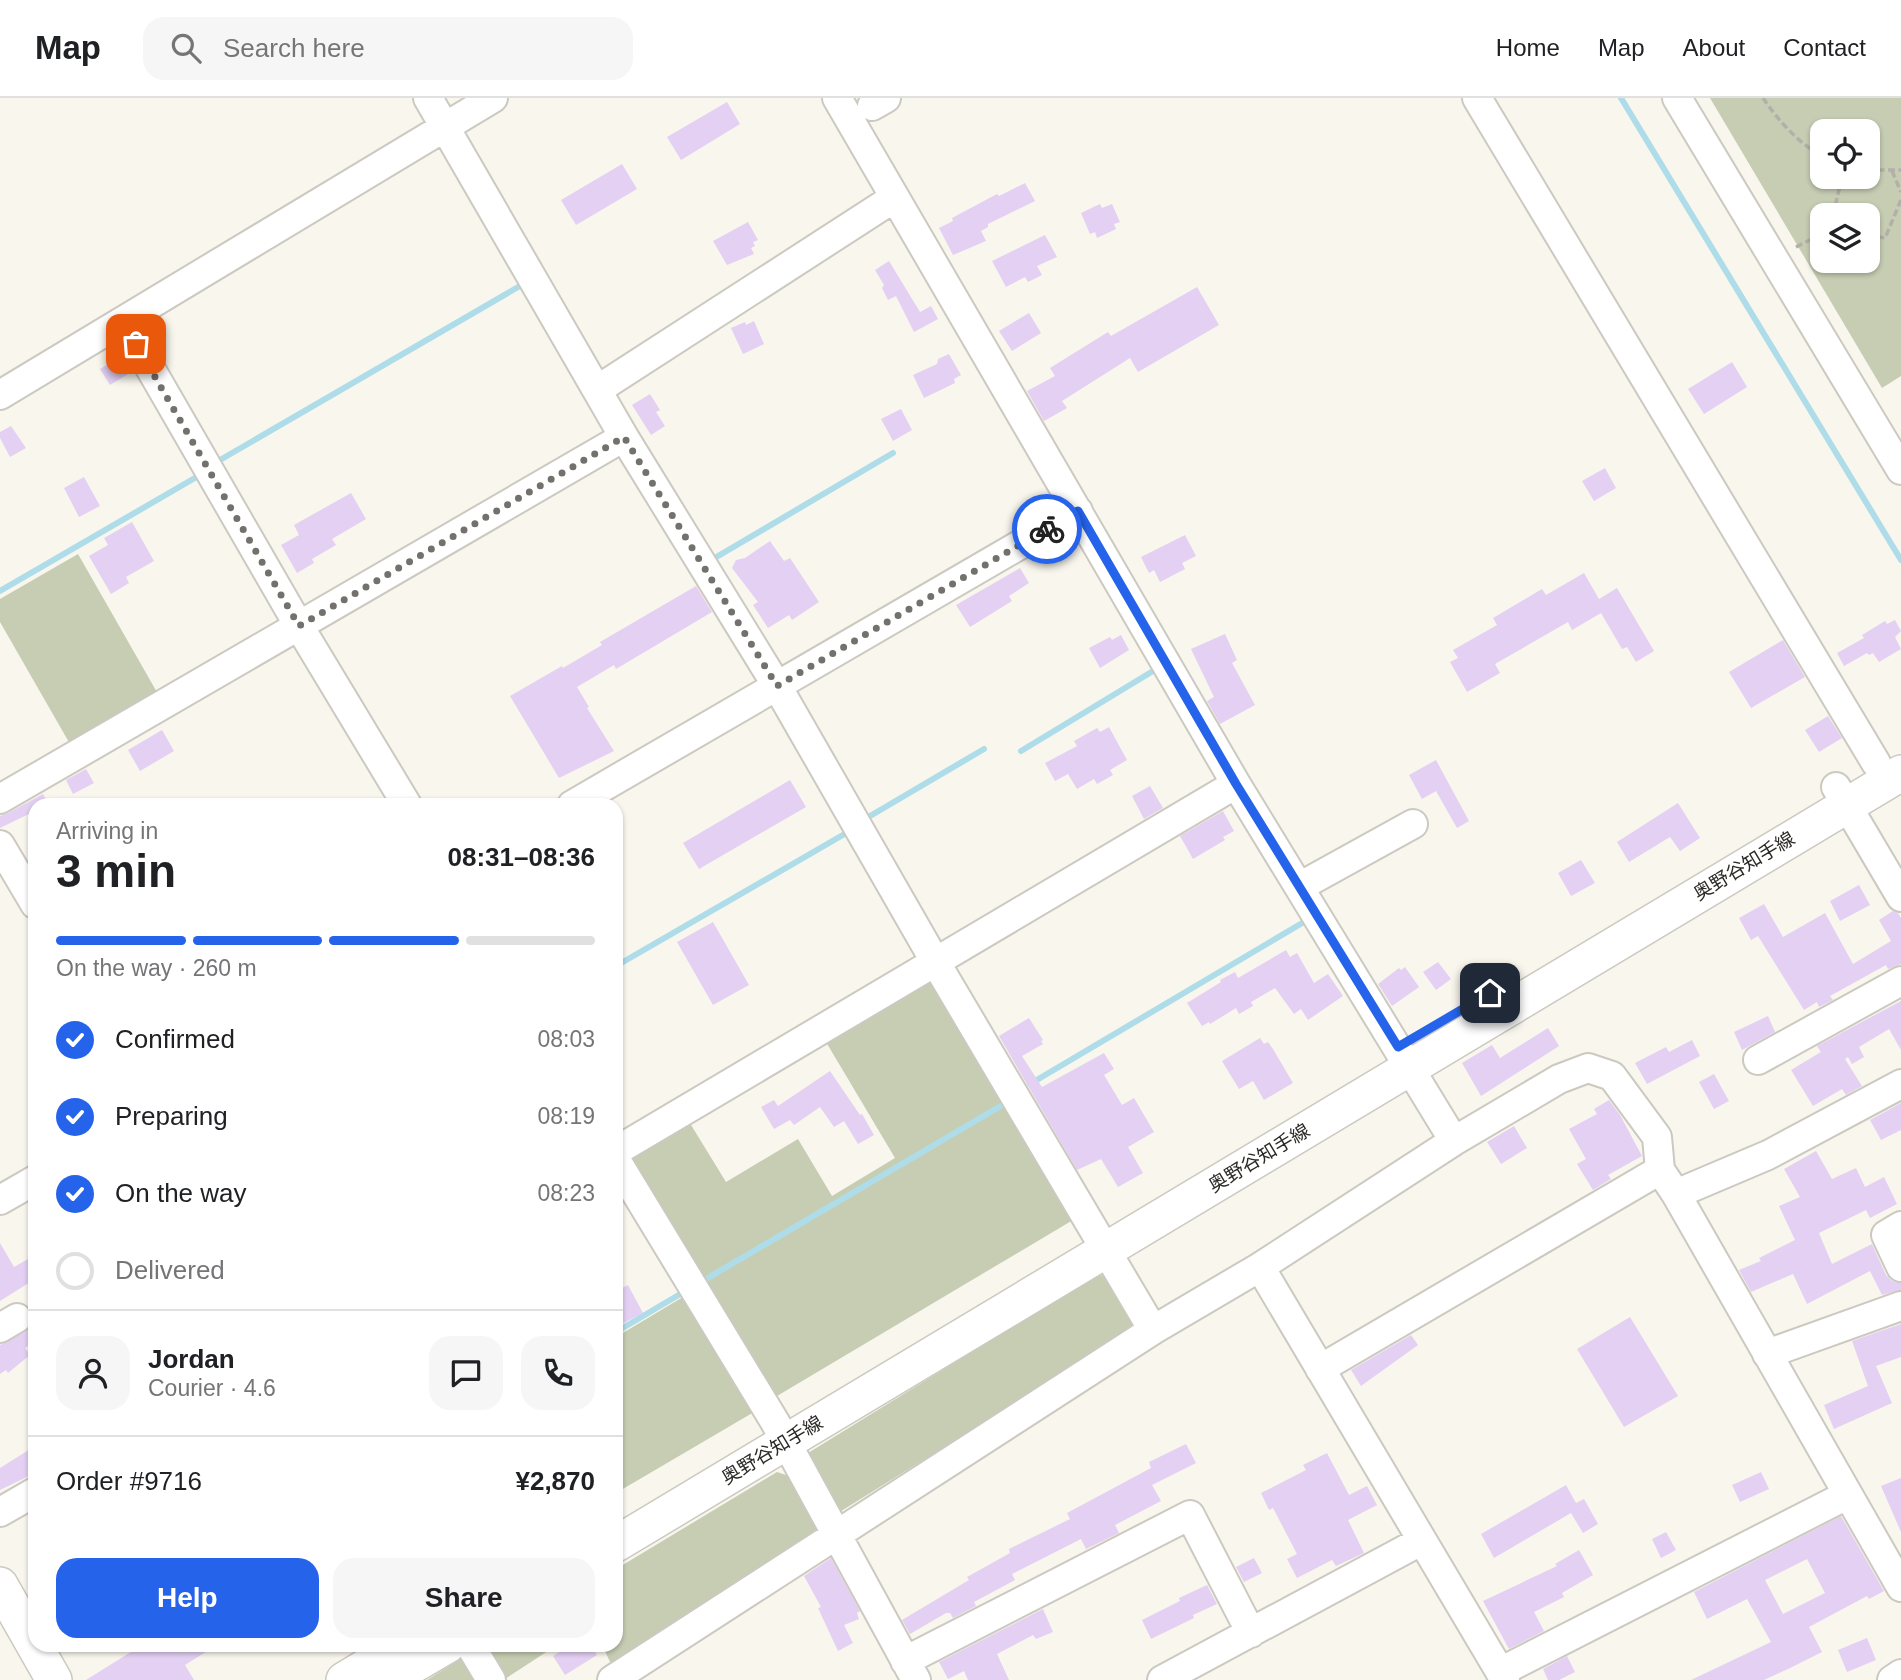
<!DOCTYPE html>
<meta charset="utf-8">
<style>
body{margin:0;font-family:Helvetica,"Noto Sans JP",sans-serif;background:#f6f6f6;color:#202124;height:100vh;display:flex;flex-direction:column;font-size:26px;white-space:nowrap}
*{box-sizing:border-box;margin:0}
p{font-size:23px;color:#757577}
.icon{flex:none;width:38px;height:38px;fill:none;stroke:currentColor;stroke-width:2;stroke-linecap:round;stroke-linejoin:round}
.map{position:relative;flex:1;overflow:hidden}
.panel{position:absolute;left:28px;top:700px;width:595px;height:854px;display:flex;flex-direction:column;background:#fff;border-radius:21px;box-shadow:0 2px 5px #0004}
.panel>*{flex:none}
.tools{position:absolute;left:1810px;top:21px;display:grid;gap:14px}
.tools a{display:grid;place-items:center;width:70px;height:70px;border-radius:14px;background:#fff;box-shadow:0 2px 5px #0004;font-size:35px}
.pin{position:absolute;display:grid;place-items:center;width:60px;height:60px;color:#fff;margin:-30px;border-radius:14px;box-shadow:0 4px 10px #0006}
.courier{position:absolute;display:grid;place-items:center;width:70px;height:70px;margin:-35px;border:5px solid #2563eb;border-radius:50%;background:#fff;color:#222;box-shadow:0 2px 9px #0007}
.summary em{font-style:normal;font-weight:700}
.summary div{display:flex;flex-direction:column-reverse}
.summary{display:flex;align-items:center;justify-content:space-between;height:119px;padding:0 28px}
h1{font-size:46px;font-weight:700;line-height:52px}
.bar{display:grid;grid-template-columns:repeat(4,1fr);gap:10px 7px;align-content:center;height:84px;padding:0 28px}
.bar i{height:9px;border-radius:5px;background:#e0e0e0}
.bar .selected{background:#2563eb}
.bar p{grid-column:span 4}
.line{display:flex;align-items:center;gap:18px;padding:0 28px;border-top:2px solid #e0e0e0}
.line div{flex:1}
.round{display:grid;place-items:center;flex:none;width:74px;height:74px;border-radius:21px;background:#f6f6f6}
ol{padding:0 28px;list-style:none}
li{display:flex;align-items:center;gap:21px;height:77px}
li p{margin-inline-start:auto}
li .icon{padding:7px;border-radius:50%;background:#2563eb;color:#fff;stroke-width:4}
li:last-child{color:#757577}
li i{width:38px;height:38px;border:4px solid #e0e0e0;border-radius:50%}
.cta{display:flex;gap:14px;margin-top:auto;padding:14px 28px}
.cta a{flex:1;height:80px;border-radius:21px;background:#2563eb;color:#fff;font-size:28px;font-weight:700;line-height:80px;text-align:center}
.cta a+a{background:#f6f6f6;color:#202124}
header{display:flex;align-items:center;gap:42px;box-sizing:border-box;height:98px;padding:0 35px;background:#fff;border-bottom:2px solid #e0e0e0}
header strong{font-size:33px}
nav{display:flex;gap:38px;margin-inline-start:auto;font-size:24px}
.search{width:490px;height:63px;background:#f6f6f6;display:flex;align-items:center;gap:18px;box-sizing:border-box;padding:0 24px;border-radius:21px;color:#757577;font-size:26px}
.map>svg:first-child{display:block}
</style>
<header>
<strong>Map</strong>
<div class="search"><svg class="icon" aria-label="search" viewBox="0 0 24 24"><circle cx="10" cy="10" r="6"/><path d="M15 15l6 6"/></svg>Search here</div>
<nav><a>Home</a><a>Map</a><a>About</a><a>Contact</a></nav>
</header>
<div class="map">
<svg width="1901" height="1582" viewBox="0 0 1901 1582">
<rect width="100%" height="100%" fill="#f9f6ee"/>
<path fill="#c6cdb3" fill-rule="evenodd" d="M1710,0H1901V278L1882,290ZM1822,33H1867V79H1822ZM1822,117H1867V163H1822Z
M78,456L158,596L70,646L0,524V501Z
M934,879L1078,1119L772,1301L627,1059L688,1022L726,1084L798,1041L832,1098L895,1060L826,944Z
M1098,1176L1111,1181L1134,1231L838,1415L808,1355Z
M688,1196L754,1314L616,1395V1239Z
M777,1374L789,1378L819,1435L612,1568L602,1547H616V1471Z
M490,1547H557L505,1581L486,1549Z
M462,1560L480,1582H427Z"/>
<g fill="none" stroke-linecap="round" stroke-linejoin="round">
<path stroke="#aedde9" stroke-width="6" d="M1621,0L1901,462
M220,362L525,185
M713,461L893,355
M0,493L200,377
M1021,653L1158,570
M865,721L984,651
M616,868L848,734
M1030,986L1309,821
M701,1184L1004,1006
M616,1234L682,1195"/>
</g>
<path fill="#e3d0f3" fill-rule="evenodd" d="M727,4L740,26L681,62L667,39Z
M622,66L637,91L576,127L561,102Z
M1025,85L1035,103L988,126V129L981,133L986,143L953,157L939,130L953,123L952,120L997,96L999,98Z
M1100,106L1102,110L1112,106L1120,124L1114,126L1116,131L1097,140L1095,134L1090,136L1081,115Z
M748,124L758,142L753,144L755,148L751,150L754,156L727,167L713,143Z
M1045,137L1057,159L1037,168L1042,177L1028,184L1025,179L1006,189L992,163Z
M889,163L920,214L931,208L938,221L914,234L896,198L888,202L882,190L884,187L875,172Z
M1197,189L1219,227L1138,274L1130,260L1062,303L1067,310L1044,323L1027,293L1055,278L1050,270L1108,234L1111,238Z
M1029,215L1041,235L1012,253L999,233Z
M754,223L764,246L743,256L731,230L745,224L746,227Z
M949,256L961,277L954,281L955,285L924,300L913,277L937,266L938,261Z
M123,257L133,273L110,287L100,271Z
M1732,264L1747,289L1704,316L1688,291Z
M650,296L660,312L656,314L665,328L651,337L632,307Z
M901,311L912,332L893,343L881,321Z
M11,328L26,350L10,359L0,340V334Z
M1605,370L1616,390L1594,403L1582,383Z
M84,379L100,408L79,419L64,390Z
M351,395L366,421L332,441L336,447L312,461L314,465L297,475L281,447L299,437L294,427Z
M132,424L154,463L126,479L129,485L111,496L89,458L108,447L104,440Z
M1185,437L1196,458L1182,465L1185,471L1160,484L1154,472L1149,475L1141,459Z
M770,443L784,463L790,460L819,504L792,522L789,517L768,530L753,507L758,504L732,470L736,462L745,460Z
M1020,470L1029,485L1009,498L1012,503L970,529L956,507Z
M1584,475L1599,501L1617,490L1654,553L1636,564L1627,549L1622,551L1601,515L1572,532L1568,524L1495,566L1500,575L1467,594L1450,564L1458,560L1453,552L1497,527L1493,520L1542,491L1546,497Z
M696,488L712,514L616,571L614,567L577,589L589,609L587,610L614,653L559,680L510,598L562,568L563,570L602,547L600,544Z
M1895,522L1901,533L1895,539L1901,551L1879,564L1873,555L1869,557L1867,555L1844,568L1837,555L1864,540L1862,537L1885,523L1887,526Z
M1225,536L1237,562L1232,565L1255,607L1220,626L1207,603L1214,599L1191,551Z
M1121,537L1129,552L1100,570L1089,550L1110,539L1112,542Z
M1783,542L1805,579L1751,610L1729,574Z
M1828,618L1842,640L1819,654L1805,632Z
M1109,629L1127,662L1110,672L1113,677L1097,686L1094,681L1077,691L1068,676L1055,683L1045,665L1077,648L1074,643L1097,630L1100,634Z
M162,632L174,653L140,673L128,652Z
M1436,662L1469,723L1457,730L1436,693L1422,701L1409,677Z
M86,671L94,685L73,696L66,682Z
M790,682L806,709L699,771L683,745Z
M1150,688L1163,710L1144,721L1132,698Z
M43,696L48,705L35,707V713L0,730V718L8,715Z
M1678,705L1700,740L1680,753L1670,739L1629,764L1617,744Z
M1223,713L1234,733L1223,739L1225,742L1193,761L1180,738Z
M1581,762L1595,785L1571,798L1558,775Z
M1859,787L1870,807L1840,823L1830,803Z
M1764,806L1783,839L1825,815L1853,866L1891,843L1879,822L1893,813L1898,815L1901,820V866L1888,871L1886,867L1830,898L1833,902L1819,909L1817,904L1804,912L1758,838L1751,842L1739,820Z
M713,824L749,887L713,907L677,844Z
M1286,852L1290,859L1297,855L1314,885L1328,876L1343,898L1308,922L1301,911L1294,916L1275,890L1251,904L1253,908L1239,916L1236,910L1210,926L1209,924L1202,928L1187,905L1221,884L1220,882L1235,874L1238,880Z
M1438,864L1451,881L1436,892L1423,874Z
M1405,869L1419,889L1392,908L1378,886L1399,870L1401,872Z
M1901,903V952L1889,931L1859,949L1864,959L1852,966L1848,959L1845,961L1862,988L1846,997L1842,991L1813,1008L1791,972L1821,954L1817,948Z
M1768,918L1775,934L1742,952L1734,934Z
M1029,920L1043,942L1041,943L1043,946L1022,958L1042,989L1104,955L1114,971L1104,977L1122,1007L1134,1000L1154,1034L1128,1049L1143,1075L1118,1089L1101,1061L1077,1072L999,938Z
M1548,930L1559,948L1481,998L1462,965L1492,947L1500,960Z
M1260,940L1264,946L1268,944L1273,951L1293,985L1264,1002L1253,983L1239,991L1222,963Z
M1692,942L1700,958L1647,986L1635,965L1666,949L1669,954Z
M830,973L860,1017L862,1016L874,1037L858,1046L844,1023L834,1029L820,1009L794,1027L790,1022L774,1031L761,1009L774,1002L778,1008Z
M1714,976L1729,1003L1714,1011L1699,984Z
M1609,1002L1620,1017L1642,1058L1608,1077L1611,1081L1593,1092L1577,1066L1586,1061L1569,1031L1597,1016L1594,1011Z
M1901,1005V1032L1881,1042L1870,1022Z
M1514,1028L1527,1050L1501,1066L1487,1044Z
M1816,1053L1832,1081L1856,1070L1865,1089L1884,1079L1897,1106L1870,1120L1866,1112L1819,1135L1832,1166L1872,1146L1886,1177L1892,1183L1901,1185V1192L1882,1197L1870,1173L1807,1206L1793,1176L1751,1194L1739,1172L1761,1163L1759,1160L1795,1142L1779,1108L1800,1099L1784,1071Z
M0,1145L14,1169L35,1157V1181L0,1203Z
M628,1187L643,1215L616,1229V1193Z
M1630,1219L1678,1298L1624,1329L1577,1251Z
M35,1223V1243L25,1250L30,1257L8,1275L6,1272L0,1276V1247L25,1234Z
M1901,1226V1259L1876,1268L1892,1305L1834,1331L1824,1307L1868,1288L1852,1243Z
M1411,1237L1418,1247L1361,1288L1351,1272Z
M1186,1346L1196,1365L1152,1387L1161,1403L1115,1427L1119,1435L1086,1451L1081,1441L1012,1476L1015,1482L974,1504L976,1508L953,1520L950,1515H946L910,1536L902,1522L969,1482L967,1479L1010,1455L1009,1451L1070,1421L1067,1415L1151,1370L1149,1364Z
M35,1348V1375L0,1392V1370Z
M1327,1355L1349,1397L1367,1388L1377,1407L1348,1422L1364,1455L1336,1468L1332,1462L1297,1480L1287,1461L1297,1456L1273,1410L1269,1412L1261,1395L1306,1372L1303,1367Z
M1761,1374L1769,1391L1740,1404L1732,1387Z
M1901,1380V1434L1881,1388Z
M1566,1387L1576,1405L1584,1401L1598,1426L1583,1435L1571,1415L1494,1460L1481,1436Z
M1841,1418L1884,1493L1869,1501L1867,1498L1809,1529L1822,1554L1790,1570L1764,1582H1691L1771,1544L1747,1501L1707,1521L1694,1494ZM1807,1461L1825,1495L1783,1516L1765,1482Z
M1666,1434L1676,1452L1661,1460L1652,1441Z
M1579,1452L1593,1477L1562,1495L1564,1499L1534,1514L1544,1533L1509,1551L1483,1503L1557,1468L1555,1466Z
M831,1460L860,1513L857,1515L859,1521L844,1527L853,1545L838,1553L818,1510L821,1509L804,1478Z
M1254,1460L1262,1475L1244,1484L1236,1469Z
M1207,1487L1217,1506L1193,1517L1194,1520L1151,1541L1142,1522L1180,1503L1179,1500Z
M1043,1511L1053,1534L1036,1541L1033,1537L997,1556L1009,1582H968L964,1573L948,1581L939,1564Z
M1867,1540L1876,1562L1847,1574L1838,1552Z
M142,1547H217L185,1567L194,1582H86Z
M571,1547H590L597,1557L565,1577L553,1558Z
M1567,1558L1575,1574L1559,1582H1548L1543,1571Z"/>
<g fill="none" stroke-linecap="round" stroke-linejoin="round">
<defs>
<path id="minor" d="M428,0L624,339L777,588L936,865L1153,1232
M837,0L1236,686L1454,1043
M1477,0L1876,665
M1677,0L1901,372
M872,8L886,0
M123,223L299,528L407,707
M597,292L894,100
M0,297L493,0
M1836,689L1901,799
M0,701L624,339
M572,707L1078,413
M0,747L35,806
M1299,789L1413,726
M1758,962L1901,883
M616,1053L1236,686
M616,1062L775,1324L916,1582
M1676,1096L1768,1057L1901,986
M0,1102L35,1082
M1901,1128L1886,1137L1901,1169
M1260,1169L1505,1582
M0,1230L17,1220
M1767,1256L1901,1208
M1320,1271L1660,1072
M0,1414L35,1394
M470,1547L491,1582
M905,1563L1190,1417L1251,1535
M1500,1574L1847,1397
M612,1582L1153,1232L1260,1169L1454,1043L1559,981L1588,970L1612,978L1657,1039L1660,1072L1676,1096L1901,1489
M1162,1582L1421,1443
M1892,1582L1901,1576"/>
<path id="major" d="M616,1446L1901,675
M0,1487L54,1582
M344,1582L402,1547
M388,1582L448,1547"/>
</defs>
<use href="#minor" stroke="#cbc9c0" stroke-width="32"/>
<use href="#major" stroke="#cbc9c0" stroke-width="38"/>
<path stroke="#b2b0a9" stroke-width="3.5" stroke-dasharray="7 3.5" stroke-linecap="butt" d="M1763,0C1778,22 1798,45 1822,58
M1867,72H1901
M1892,73L1901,94
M1833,117L1842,79
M1867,137L1885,140L1901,102
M1796,149L1822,136"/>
<use href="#minor" stroke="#fff" stroke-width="28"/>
<use href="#major" stroke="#fff" stroke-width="35"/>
</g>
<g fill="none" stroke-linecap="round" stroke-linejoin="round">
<path stroke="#73716d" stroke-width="7" stroke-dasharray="0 12.6" d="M136,246L299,528L624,339L777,588L1047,431"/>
<path stroke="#2563eb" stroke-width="9" d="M1047,431L1078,413L1236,686L1398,949L1490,895"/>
</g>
<g text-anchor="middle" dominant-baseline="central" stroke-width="5" stroke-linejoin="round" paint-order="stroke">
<g font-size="19" fill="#2b2a27" stroke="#fff">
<text transform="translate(1744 768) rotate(-31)">奥野谷知手線</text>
<text transform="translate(1259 1060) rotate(-31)">奥野谷知手線</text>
<text transform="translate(772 1352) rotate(-31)">奥野谷知手線</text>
</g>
</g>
</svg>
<div class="tools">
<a><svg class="icon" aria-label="locate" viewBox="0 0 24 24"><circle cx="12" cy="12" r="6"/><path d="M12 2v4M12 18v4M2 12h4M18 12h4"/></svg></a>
<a><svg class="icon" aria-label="layers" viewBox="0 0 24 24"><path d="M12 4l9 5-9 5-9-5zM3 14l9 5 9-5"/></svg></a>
</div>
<div class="pin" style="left:136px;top:246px;background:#ea580c"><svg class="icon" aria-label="bag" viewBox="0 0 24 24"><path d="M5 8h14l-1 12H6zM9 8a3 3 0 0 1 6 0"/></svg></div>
<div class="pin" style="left:1490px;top:895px;background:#1f2937"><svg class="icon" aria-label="home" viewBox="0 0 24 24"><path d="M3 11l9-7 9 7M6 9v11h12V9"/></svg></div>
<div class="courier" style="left:1047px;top:431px"><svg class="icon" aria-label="bike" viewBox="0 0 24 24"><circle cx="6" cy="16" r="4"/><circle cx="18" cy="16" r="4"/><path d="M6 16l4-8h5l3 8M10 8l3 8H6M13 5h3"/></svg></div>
<section class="panel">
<div class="summary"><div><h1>3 min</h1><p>Arriving in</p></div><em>08:31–08:36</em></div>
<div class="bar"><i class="selected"></i><i class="selected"></i><i class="selected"></i><i></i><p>On the way · 260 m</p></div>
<ol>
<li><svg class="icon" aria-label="check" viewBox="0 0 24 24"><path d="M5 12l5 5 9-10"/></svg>Confirmed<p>08:03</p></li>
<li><svg class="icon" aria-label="check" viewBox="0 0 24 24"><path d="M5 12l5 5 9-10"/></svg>Preparing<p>08:19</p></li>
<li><svg class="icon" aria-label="check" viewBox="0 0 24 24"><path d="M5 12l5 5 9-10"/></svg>On the way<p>08:23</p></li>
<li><i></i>Delivered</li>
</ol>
<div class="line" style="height:126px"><a class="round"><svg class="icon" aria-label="person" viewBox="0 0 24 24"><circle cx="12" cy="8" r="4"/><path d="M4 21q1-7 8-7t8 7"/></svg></a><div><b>Jordan</b><p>Courier · 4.6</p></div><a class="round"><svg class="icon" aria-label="chat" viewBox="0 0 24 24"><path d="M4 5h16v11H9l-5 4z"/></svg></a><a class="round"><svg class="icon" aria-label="phone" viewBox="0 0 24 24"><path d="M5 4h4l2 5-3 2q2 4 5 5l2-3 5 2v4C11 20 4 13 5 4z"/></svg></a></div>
<div class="line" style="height:91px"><div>Order #9716</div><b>¥2,870</b></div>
<div class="cta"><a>Help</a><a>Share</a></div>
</section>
</div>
